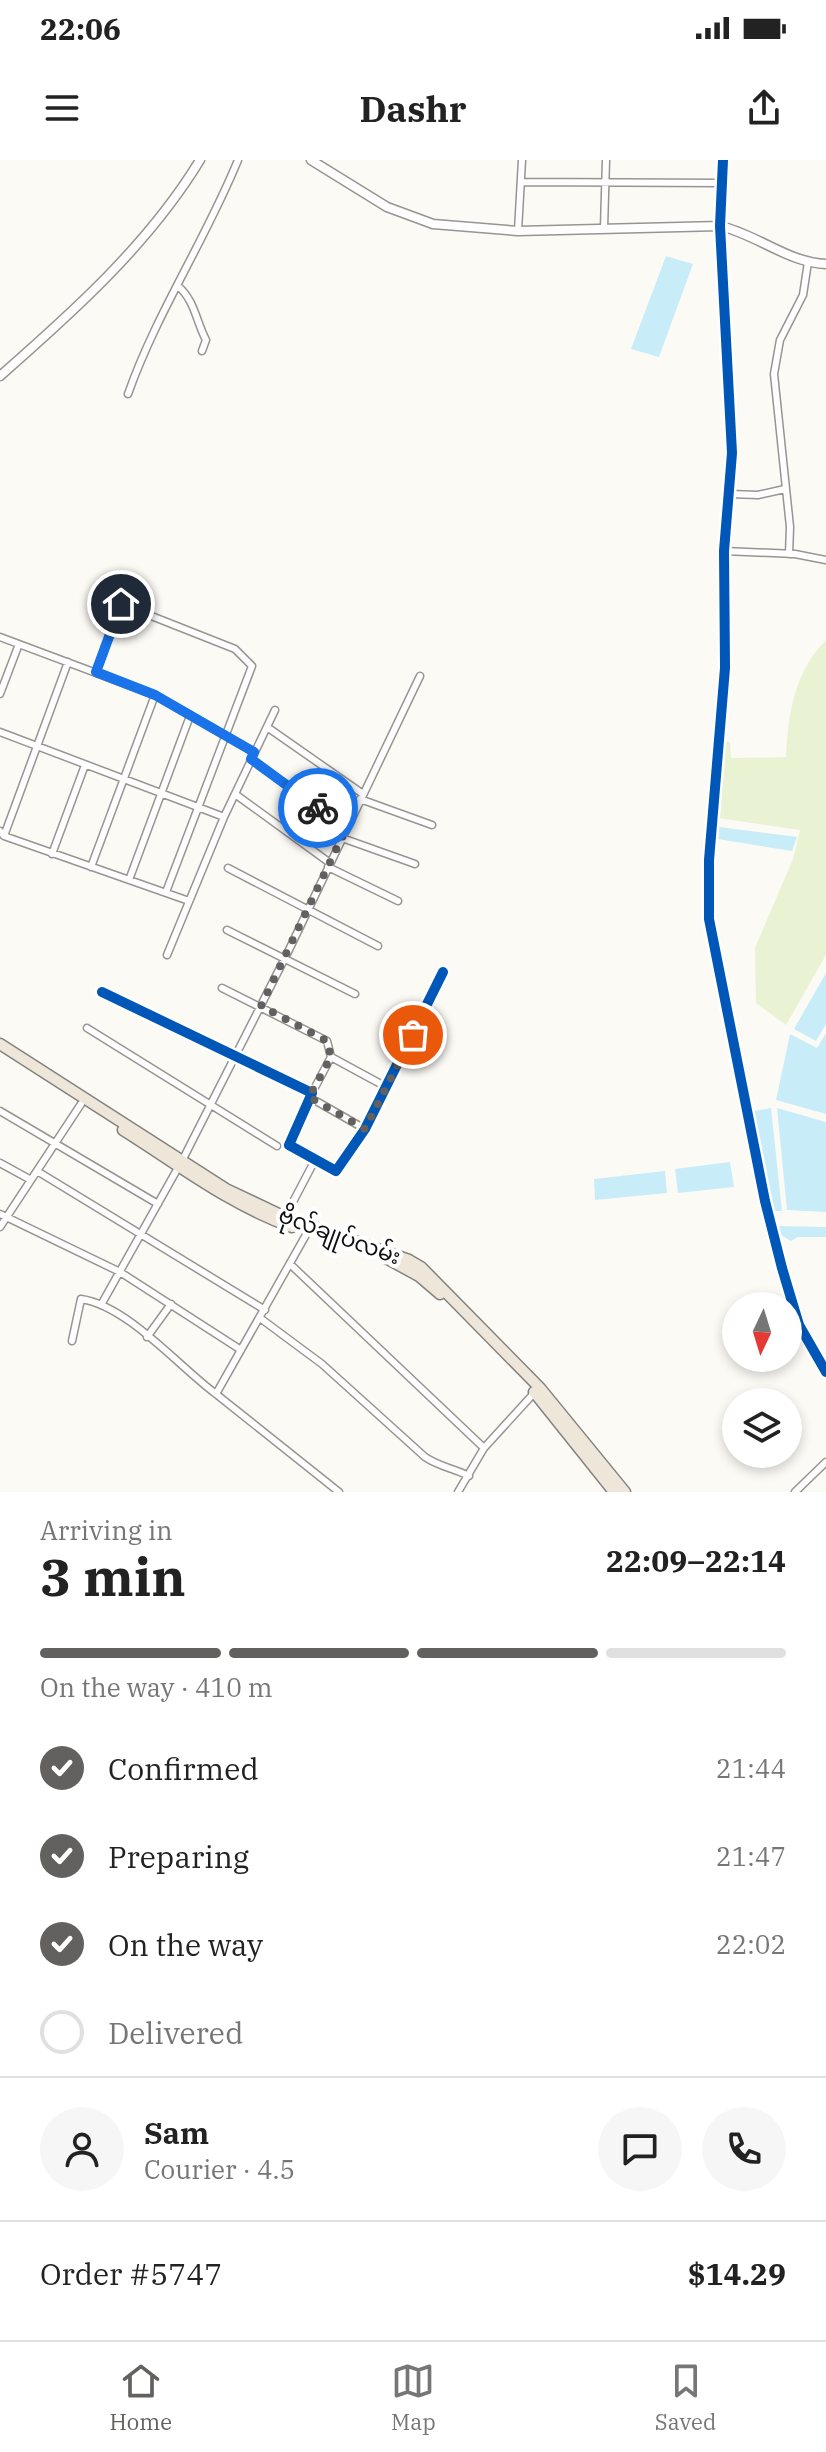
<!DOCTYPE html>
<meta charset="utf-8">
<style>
body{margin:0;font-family:"IBM Plex Serif","Noto Sans Myanmar",serif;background:#f6f6f6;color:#222;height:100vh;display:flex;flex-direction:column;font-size:30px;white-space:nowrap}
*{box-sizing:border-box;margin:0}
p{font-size:26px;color:#767676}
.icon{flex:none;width:44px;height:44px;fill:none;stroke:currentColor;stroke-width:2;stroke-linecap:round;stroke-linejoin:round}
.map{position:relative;height:1332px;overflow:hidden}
.drawer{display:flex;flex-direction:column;background:#fff;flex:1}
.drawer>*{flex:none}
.needle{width:52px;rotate:184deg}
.tools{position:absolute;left:722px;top:1132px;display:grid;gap:16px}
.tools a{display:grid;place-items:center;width:80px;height:80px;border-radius:50%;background:#fff;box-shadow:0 4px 12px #0003;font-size:40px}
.pin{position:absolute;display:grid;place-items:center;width:68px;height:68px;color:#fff;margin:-34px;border:4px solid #fff;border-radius:50%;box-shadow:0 2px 8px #0007}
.courier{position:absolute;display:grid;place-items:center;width:80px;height:80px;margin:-40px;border:6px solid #1a73e8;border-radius:50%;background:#fff;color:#222;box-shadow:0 2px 10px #0007}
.headline em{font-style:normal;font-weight:800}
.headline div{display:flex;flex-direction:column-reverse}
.headline{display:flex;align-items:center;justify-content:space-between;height:136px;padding:0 40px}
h1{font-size:52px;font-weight:800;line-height:60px}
.bar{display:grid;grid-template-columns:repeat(4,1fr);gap:12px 8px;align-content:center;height:96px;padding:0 40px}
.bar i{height:10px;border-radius:6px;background:#e0e0e0}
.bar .active{background:#626160}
.bar p{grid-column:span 4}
.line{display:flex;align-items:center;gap:20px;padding:0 40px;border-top:2px solid #e0e0e0}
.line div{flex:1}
.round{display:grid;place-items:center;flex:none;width:84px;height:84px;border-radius:42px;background:#f6f6f6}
ol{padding:0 40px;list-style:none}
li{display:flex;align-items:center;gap:24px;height:88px}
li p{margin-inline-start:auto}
li .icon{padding:8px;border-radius:50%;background:#626160;color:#fff;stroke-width:4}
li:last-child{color:#767676}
li i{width:44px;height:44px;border:4px solid #e0e0e0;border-radius:50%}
.status{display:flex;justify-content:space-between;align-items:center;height:56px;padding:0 40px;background:#fff;direction:ltr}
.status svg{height:22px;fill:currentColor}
header{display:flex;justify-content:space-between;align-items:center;height:104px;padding:0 40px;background:#fff;font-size:36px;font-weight:800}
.tabs{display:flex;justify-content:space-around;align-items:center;height:112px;border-top:2px solid #e0e0e0;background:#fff;font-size:22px;color:#767676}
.tabs a{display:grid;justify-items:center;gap:4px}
.tabs .active{color:#626160}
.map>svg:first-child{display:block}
</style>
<div class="status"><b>22:06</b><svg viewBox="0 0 49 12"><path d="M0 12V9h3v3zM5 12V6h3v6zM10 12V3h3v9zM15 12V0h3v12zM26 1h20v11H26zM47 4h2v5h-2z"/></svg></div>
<header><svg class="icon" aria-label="menu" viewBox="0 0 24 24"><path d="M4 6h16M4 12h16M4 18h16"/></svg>Dashr<svg class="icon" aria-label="share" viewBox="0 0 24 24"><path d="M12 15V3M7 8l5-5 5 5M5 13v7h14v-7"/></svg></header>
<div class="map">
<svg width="826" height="1332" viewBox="0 0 826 1332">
<rect width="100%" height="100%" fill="#fcfaf5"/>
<path fill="#e9f3d3" d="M826,480V795L786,865L756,843L755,788L793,699L800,670L718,658L726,581L730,582L731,598L786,597C788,555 794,512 826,480Z"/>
<path fill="#c8edf9" d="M666,96L693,104L659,197L631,189Z
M719,667L797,677L792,691L718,679Z
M826,813V864L816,881L794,869Z
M826,873V954L776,940L790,874L817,888Z
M771,948L782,1051H773L763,1018L755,958V951Z
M777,948L826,962V1052L787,1050Z
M730,1002L734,1027L678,1033L675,1009Z
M665,1011L667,1033L595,1040L594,1019Z
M777,1066L826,1067V1077H798L791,1081L779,1074Z"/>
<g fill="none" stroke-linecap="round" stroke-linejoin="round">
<defs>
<path id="minor" d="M521,22L722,23
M604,68L606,0
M518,71L522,0
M178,126C195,141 196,161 206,180L202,191
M128,234C157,152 205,81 238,0
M730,334L758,335L785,329
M724,391L795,394L826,400
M789,394L790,367L774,214L780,180L803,135L808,102
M0,477L155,535L254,592
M725,508L709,700V759L765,1041L782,1108L799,1165L826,1212
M96,512L121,444L235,489L252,506L166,732
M0,534L19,484
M267,567L363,634
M0,572L224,657
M251,599L346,669
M235,634L330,703
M360,639L432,665
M0,671L4,676L189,741
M4,676L68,502
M342,678L415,704
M52,694L85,605
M91,707L155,535
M328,707L398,741
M228,708L378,786
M129,720L190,556
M227,770L355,834
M167,795L224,657L275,550
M222,828L327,881L331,897L312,933
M102,832L312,933L289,985L336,1011L365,969L443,812
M87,868L277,986
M331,897L379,923
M309,937L365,969
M0,951L158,1044
M183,999L288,792L420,516
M0,1003L31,1020
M37,1011L265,1150
M0,1054L120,1112L241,1190
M285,1057L315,1000
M311,1066L216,1234L339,1332
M0,1067L81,944
M290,1104L484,1288
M101,1145L179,1006
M260,1158L322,1204L425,1297C440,1307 453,1308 469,1316
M147,1177L171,1144
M72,1181L81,1139C128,1146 178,1206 216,1234
M458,1332L484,1288L536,1231
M795,1332L826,1302"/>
<path id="tertiary" d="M311,0L387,47L433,64L518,71L720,66C756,74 789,103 826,104
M723,0L720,66L732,293L724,391L725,508
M0,216C73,152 149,84 200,0"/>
<path id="primary" d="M0,884L226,1029L285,1057L409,1100L421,1107L540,1228L625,1332
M123,970C179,1005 230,1045 292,1067
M384,1097L419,1116L440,1134
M534,1232L614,1332"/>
</defs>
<use href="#minor" stroke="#969593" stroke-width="9"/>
<use href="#tertiary" stroke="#969593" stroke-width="11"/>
<use href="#primary" stroke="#838280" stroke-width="13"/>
<use href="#minor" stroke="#fffefe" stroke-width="6"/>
<use href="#tertiary" stroke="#fffefe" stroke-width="8"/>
<use href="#primary" stroke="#eee6d9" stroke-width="10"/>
<defs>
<path id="cycleway" d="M723,0L720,66L732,293L724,391L725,508L709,700V759L765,1041L782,1108L799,1165L826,1212
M102,832L312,933L289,985L336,1011L365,969L443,812"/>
</defs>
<use href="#cycleway" stroke="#fff" stroke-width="15"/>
<use href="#cycleway" stroke="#0057b8" stroke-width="10"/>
</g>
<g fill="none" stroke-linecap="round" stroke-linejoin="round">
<path stroke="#626160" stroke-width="8" stroke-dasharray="0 14.4" d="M318,648L346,669L261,846L327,881L331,897L309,937L365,969L413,875"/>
<path stroke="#1a73e8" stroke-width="10" d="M121,444L96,512L155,535L254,592L251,599L318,648"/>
</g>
<g text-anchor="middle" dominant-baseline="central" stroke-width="8" stroke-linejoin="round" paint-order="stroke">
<g font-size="22" fill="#0f0f0f" stroke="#fff">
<text transform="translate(340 1075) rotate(20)">ဗိုလ်ချုပ်လမ်း</text>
</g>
</g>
</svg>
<div class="tools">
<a><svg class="needle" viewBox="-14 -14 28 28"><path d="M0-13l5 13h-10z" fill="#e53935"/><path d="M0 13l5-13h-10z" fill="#767676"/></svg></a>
<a><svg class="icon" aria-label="layers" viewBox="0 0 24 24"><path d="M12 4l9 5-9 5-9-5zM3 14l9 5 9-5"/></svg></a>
</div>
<div class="pin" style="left:413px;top:875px;background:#ea580c"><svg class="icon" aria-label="bag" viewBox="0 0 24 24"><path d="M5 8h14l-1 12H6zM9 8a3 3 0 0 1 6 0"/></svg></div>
<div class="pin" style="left:121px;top:444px;background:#1f2937"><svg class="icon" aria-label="home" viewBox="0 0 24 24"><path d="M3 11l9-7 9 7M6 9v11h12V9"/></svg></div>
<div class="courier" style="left:318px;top:648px"><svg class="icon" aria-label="bike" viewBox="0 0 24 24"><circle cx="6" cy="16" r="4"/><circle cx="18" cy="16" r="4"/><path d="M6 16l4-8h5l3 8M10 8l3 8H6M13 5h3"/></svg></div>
</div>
<section class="drawer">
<div class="headline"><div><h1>3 min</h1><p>Arriving in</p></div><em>22:09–22:14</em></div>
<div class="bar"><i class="active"></i><i class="active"></i><i class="active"></i><i></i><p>On the way · 410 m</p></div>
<ol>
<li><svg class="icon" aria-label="check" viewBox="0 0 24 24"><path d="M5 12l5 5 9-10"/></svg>Confirmed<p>21:44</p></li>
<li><svg class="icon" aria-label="check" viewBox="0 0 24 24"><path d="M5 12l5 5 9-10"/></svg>Preparing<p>21:47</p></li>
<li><svg class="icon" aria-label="check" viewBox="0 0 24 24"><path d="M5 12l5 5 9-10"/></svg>On the way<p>22:02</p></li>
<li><i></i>Delivered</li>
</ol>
<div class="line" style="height:144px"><a class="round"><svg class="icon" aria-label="person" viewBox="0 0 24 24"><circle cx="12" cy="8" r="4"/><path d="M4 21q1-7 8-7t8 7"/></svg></a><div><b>Sam</b><p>Courier · 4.5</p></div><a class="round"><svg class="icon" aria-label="chat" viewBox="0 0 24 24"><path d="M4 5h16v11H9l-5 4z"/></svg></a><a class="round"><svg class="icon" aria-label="phone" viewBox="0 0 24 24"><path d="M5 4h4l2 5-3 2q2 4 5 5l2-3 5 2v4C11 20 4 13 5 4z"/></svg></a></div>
<div class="line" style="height:104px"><div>Order #5747</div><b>$14.29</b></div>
</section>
<nav class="tabs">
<a class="active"><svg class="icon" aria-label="home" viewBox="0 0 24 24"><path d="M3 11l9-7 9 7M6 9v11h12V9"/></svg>Home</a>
<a><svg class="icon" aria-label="map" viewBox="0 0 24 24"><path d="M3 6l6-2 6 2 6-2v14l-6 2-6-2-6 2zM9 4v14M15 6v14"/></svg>Map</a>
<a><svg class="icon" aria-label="saved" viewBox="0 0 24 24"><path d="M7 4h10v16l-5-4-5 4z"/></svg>Saved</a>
</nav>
